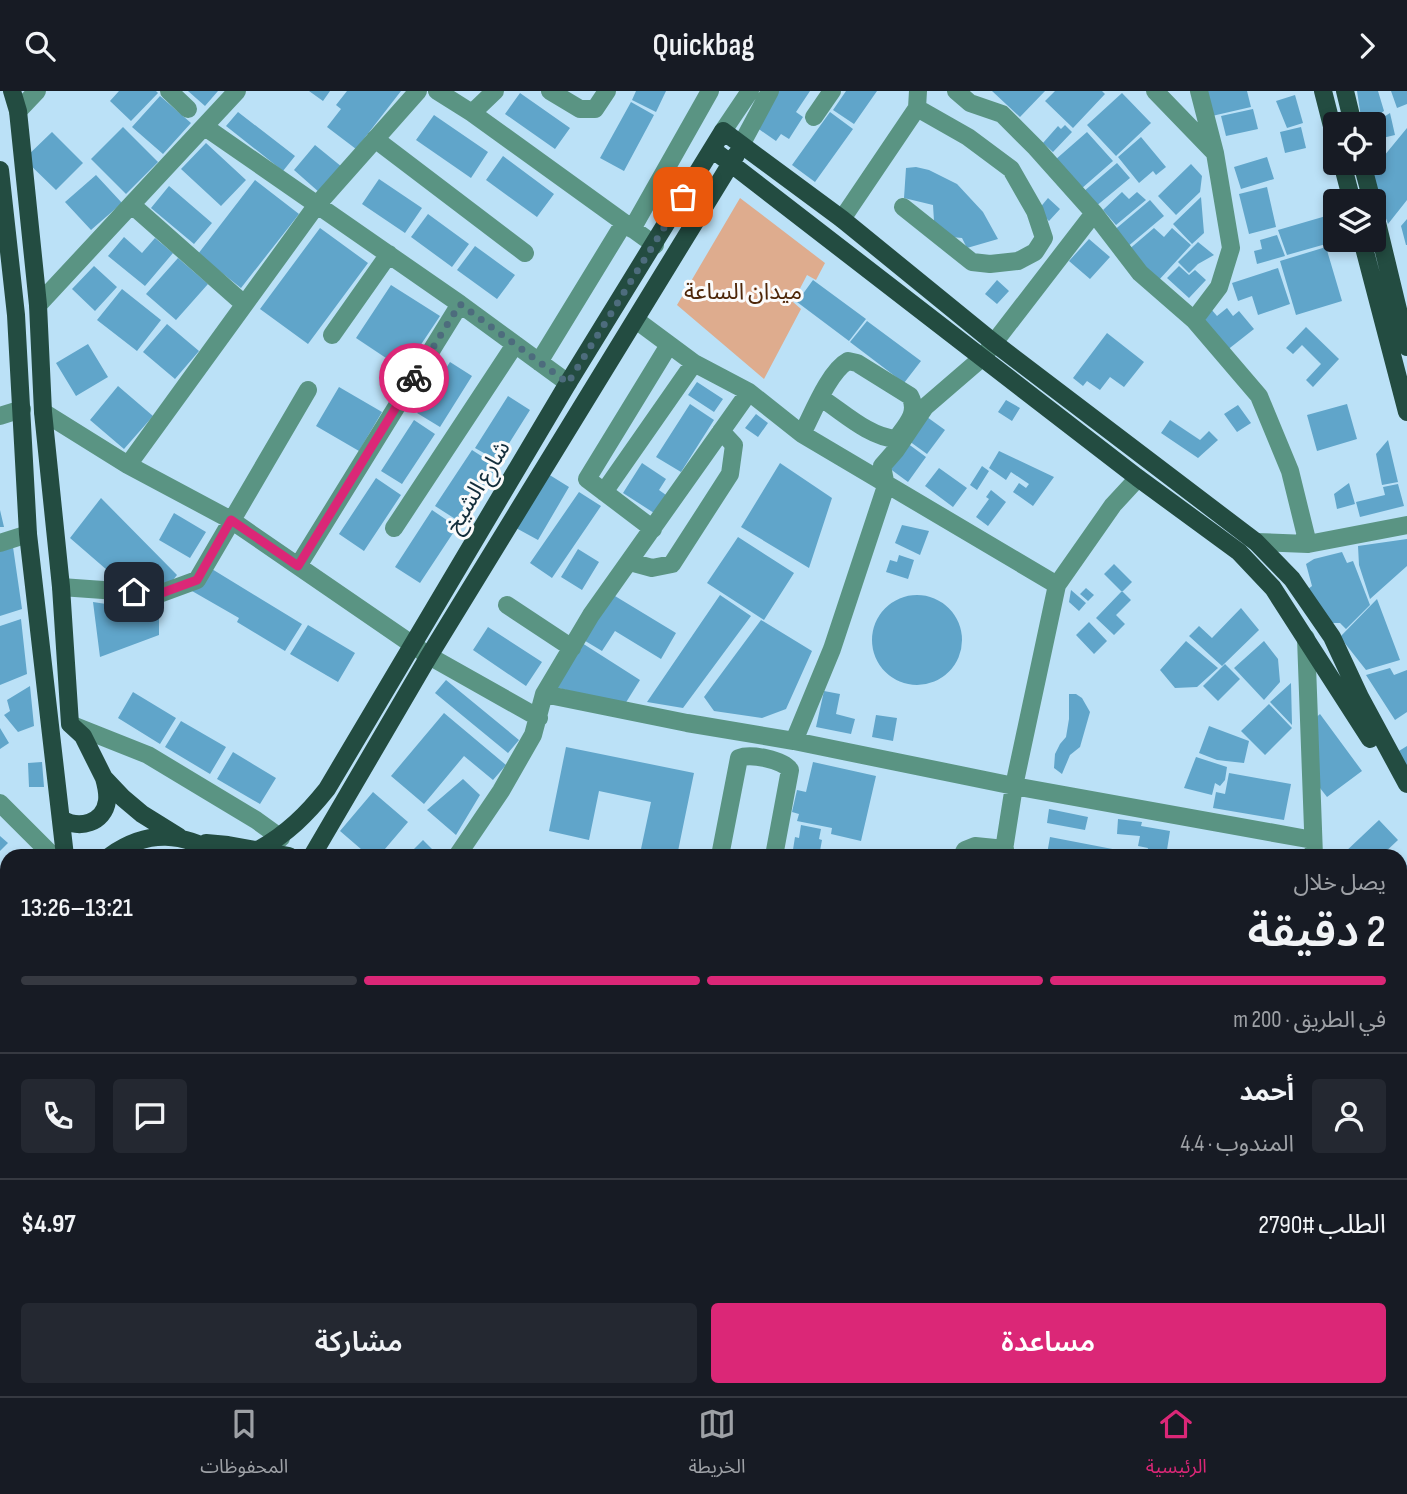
<!DOCTYPE html>
<html lang="ar">
<meta charset="utf-8">
<style>
body{margin:0;font-family:"Sofia Sans Condensed","Noto Sans Arabic",sans-serif;background:#242831;color:#f1f3f6;direction:rtl;height:100vh;display:flex;flex-direction:column;font-size:26px;white-space:nowrap}
*{box-sizing:border-box;margin:0}
p{font-size:23px;color:#9ea1a6}
.icon{flex:none;width:38px;height:38px;fill:none;stroke:currentColor;stroke-width:2;stroke-linecap:round;stroke-linejoin:round}
.map{position:relative;flex:1;overflow:hidden;direction:ltr}
.sheet{position:absolute;left:0px;top:758px;width:1407px;height:548px;display:flex;flex-direction:column;background:#171b24;border-radius:21px 21px 0 0;box-shadow:0 4px 10px #0003;direction:rtl}
.sheet>*{flex:none}
.fabs{position:absolute;left:1323px;top:21px;display:grid;gap:14px}
.fabs a{display:grid;place-items:center;width:63px;height:63px;border-radius:7px;background:#171b24;box-shadow:0 4px 10px #0003;font-size:35px}
.pin{position:absolute;display:grid;place-items:center;width:60px;height:60px;color:#fff;margin:-30px;border-radius:14px;box-shadow:0 4px 10px #0006}
.courier{position:absolute;display:grid;place-items:center;width:70px;height:70px;margin:-35px;border:5px solid #db2777;border-radius:50%;background:#fff;color:#222;box-shadow:0 2px 9px #0007}
.headline em{font-style:normal;font-weight:600}
.headline div{display:flex;flex-direction:column-reverse}
.headline{display:flex;align-items:center;justify-content:space-between;height:119px;padding:0 21px}
h1{font-size:46px;font-weight:600;line-height:52px}
.bar{display:grid;grid-template-columns:repeat(4,1fr);gap:10px 7px;align-content:center;height:84px;padding:0 21px}
.bar i{height:9px;border-radius:5px;background:#363941}
.bar .selected{background:#db2777}
.bar p{grid-column:span 4}
.line{display:flex;align-items:center;gap:18px;padding:0 21px;border-top:2px solid #363941}
.line div{flex:1}
.round{display:grid;place-items:center;flex:none;width:74px;height:74px;border-radius:7px;background:#242831}
.primary-button{display:flex;gap:14px;margin-top:auto;padding:14px 21px}
.primary-button a{flex:1;height:80px;border-radius:7px;background:#db2777;color:#fff;font-size:28px;font-weight:600;line-height:80px;text-align:center}
.primary-button a+a{background:#242831;color:#f1f3f6}
header{display:flex;justify-content:space-between;align-items:center;height:91px;padding:0 21px;background:#171b24;font-size:32px;font-weight:600}
.tabs{display:flex;justify-content:space-around;align-items:center;height:98px;border-top:2px solid #363941;background:#171b24;font-size:19px;color:#9ea1a6}
.tabs a{display:grid;justify-items:center;gap:4px}
.tabs .selected{color:#db2777}
.map>svg:first-child{display:block}
</style>
<header><svg class="icon" aria-label="forward" viewBox="0 0 24 24"><path d="M9 5l7 7-7 7"/></svg>Quickbag<svg class="icon" aria-label="search" viewBox="0 0 24 24"><circle cx="10" cy="10" r="6"/><path d="M15 15l6 6"/></svg></header>
<div class="map">
<svg width="1407" height="1305" viewBox="0 0 1407 1305">
<rect width="100%" height="100%" fill="#bbe1f7"/>
<path fill="#deac8e" d="M740,107L825,172L816,189L807,184L793,211L801,218L764,288L677,214Z"/>
<path fill="#60a5ca" d="M119,0H156L158,2L131,30L110,10Z
M188,0H218L205,15Z
M309,0H330L323,10Z
M347,0H401L356,58L327,36L341,18L336,14Z
M636,0H666L656,21L632,9Z
M776,0H810L796,21L803,26L789,48L781,43L776,50L753,34Z
M846,0H877L854,33L833,19Z
M992,0H1045L1020,26Z
M1055,0H1102L1105,3L1073,37L1045,10Z
M1206,0H1247L1251,16L1212,25Z
M1357,0H1378L1384,20L1365,33H1362Z
M1391,0H1407V13L1397,17Z
M520,2L570,37L555,58L505,23Z
M1122,2L1151,32L1116,65L1087,34Z
M1295,4L1303,32L1287,37L1276,10Z
M160,5L191,32L163,63L132,36Z
M631,11L654,24L624,80L600,67Z
M1253,18L1258,38L1226,45L1221,25Z
M238,21L295,65L283,80L226,35Z
M830,21L853,38L815,91L792,74Z
M1390,22L1395,44L1374,49V32Z
M434,24L488,61L471,87L416,49Z
M1065,34L1072,41L1053,61L1043,52L1058,35L1061,38Z
M123,36L158,71L126,103L91,68Z
M1301,36L1306,57L1285,62L1280,41Z
M1407,37V109L1388,133L1370,82Z
M52,41L83,72L56,99L24,68Z
M1087,41L1113,70L1081,98L1055,69Z
M1141,46L1166,76L1156,84L1153,80L1139,92L1118,66Z
M206,52L246,89L221,115L181,78Z
M315,54L342,76L320,102L294,79Z
M503,65L554,103L537,126L486,89Z
M1267,66L1274,88L1241,98L1234,76Z
M1117,72L1130,87L1095,116L1083,101Z
M1191,73L1202,85L1200,101L1176,124L1158,105Z
M916,76L929,79L957,93L983,121L998,148L967,157L962,147L951,146L934,130L933,114L904,107L906,77Z
M96,84L122,112L91,139L65,111Z
M379,88L422,117L405,142L362,113Z
M255,89L299,123L241,197L198,163Z
M169,95L212,132L194,153L151,117Z
M1267,96L1276,136L1249,143L1239,103Z
M1122,101L1129,108L1137,101L1146,109L1116,134L1103,119Z
M1201,106L1204,142L1192,153L1173,133Z
M1048,107L1060,118L1049,130L1038,119Z
M1150,109L1164,125L1126,157L1112,141Z
M428,123L469,153L452,176L411,146Z
M1326,125L1333,151L1287,164L1278,139Z
M1407,128V154H1406L1401,135Z
M320,137L368,172L308,253L260,218Z
M1154,137L1164,146L1172,137L1191,154L1158,190L1127,160Z
M1277,144L1285,165L1257,173L1254,160L1262,158L1260,149Z
M124,146L142,162L155,147L173,162L145,195L108,165Z
M1089,148L1110,166L1090,188L1069,170Z
M1198,151L1214,164L1198,173L1189,182L1178,171Z
M475,155L515,184L497,208L457,179Z
M1326,156L1342,210L1296,224L1280,170Z
M178,167L208,193L176,229L146,203Z
M94,175L117,196L95,220L72,198Z
M1179,175L1189,184L1195,179L1206,189L1189,207L1167,187Z
M1278,177L1290,213L1258,224L1252,205L1238,210L1232,192Z
M813,189L866,228L849,250L797,211Z
M997,189L1009,200L997,213L985,203Z
M391,194L440,225L404,279L356,247Z
M122,198L161,229L137,260L97,229Z
M1227,217L1233,225L1239,220L1254,238L1226,260L1203,234L1206,222L1211,218L1217,225Z
M867,230L921,270L904,292L850,251Z
M167,233L199,260L175,288L143,261Z
M1306,236L1339,268L1313,296L1306,289L1321,273L1302,254L1293,263L1286,257Z
M1107,242L1144,271L1124,296L1110,286L1100,299L1087,290L1083,295L1073,287Z
M88,253L108,286L76,305L56,272Z
M450,271L472,285L440,336L417,322Z
M697,291L723,308L714,321L688,304Z
M118,295L153,325L124,358L90,329Z
M339,296L382,321L359,360L316,335Z
M508,305L530,319L498,370L475,357Z
M1006,309L1020,317L1012,330L998,321Z
M690,313L714,329L681,381L656,366Z
M1347,313L1357,348L1317,360L1307,324Z
M1238,314L1251,332L1237,341L1224,323Z
M756,323L768,332L758,346L745,337Z
M927,326L945,339L927,363L909,350Z
M414,329L435,343L402,393L381,380Z
M1170,329L1200,349L1209,340L1218,349L1198,367L1161,342Z
M1388,349L1398,391L1382,394L1376,363Z
M907,352L926,366L908,391L889,377Z
M472,359L497,375L460,431L435,415Z
M999,360L1054,386L1033,415L1013,401L1019,392L1026,397L1029,393L1011,381L1006,389L989,377Z
M642,372L666,388L659,399L666,404L654,422L623,402Z
M780,372L832,407L809,477L741,436Z
M982,375L989,380L977,399L970,394Z
M939,377L967,397L953,416L925,395Z
M548,383L569,396L538,449L516,437Z
M376,387L401,404L364,460L339,443Z
M1349,392L1355,413L1337,418L1334,403Z
M1398,393L1404,415L1360,426L1356,411L1385,404L1383,396Z
M991,399L1006,411L988,435L976,426L989,408L986,406Z
M579,401L601,415L552,487L530,472Z
M101,407L177,484L169,494L122,492L70,447Z
M0,419L4,436H0Z
M432,419L457,436L420,492L395,476Z
M174,422L206,441L190,467L159,449Z
M902,434L929,440L920,464L895,452Z
M738,446L794,482L764,529L707,492Z
M1407,448V475L1370,508L1359,474L1358,455Z
M13,456L22,518L0,525V460Z
M578,458L599,471L582,499L561,486Z
M1342,461L1347,472L1353,470L1370,514L1346,538L1340,532H1326L1308,498L1312,495L1306,473L1314,468Z
M899,464L914,469L908,488L886,481L890,469L897,471Z
M1114,473L1132,491L1122,501L1104,483Z
M207,475L302,533L285,560L237,531L239,527L192,500Z
M1086,497L1094,504L1088,510L1080,503Z
M1071,499L1086,512L1079,520L1069,511Z
M1122,500L1131,509L1116,524L1125,533L1114,544L1096,527Z
M610,502L676,542L661,568L615,540L602,560L582,548Z
M872 549a45 45 0 1 1 90 0a45 45 0 1 1-90 0Z
M720,504L751,525L683,617L647,611Z
M1377,508L1400,569L1366,579L1340,546Z
M93,511L159,521V544L100,566Z
M1241,517L1259,539L1222,575L1189,545L1199,535L1212,547Z
M21,528L27,583L0,594V535Z
M761,529L812,560L786,618L762,627L714,620L704,606Z
M1089,531L1107,550L1094,563L1076,544Z
M308,534L355,562L338,591L290,563Z
M488,536L542,571L526,595L473,559Z
M1186,550L1218,577L1197,596L1175,597L1160,579Z
M1264,550L1278,568L1280,591L1264,609L1234,577Z
M582,552L640,589L625,613L554,596Z
M1225,573L1240,588L1218,610L1203,595Z
M1390,577L1394,584L1407,579V621L1395,629L1366,584Z
M446,589L519,649L508,662L435,602Z
M1291,592L1292,634L1270,611Z
M30,595L34,635L18,641L4,624L10,620L7,609Z
M824,600L840,603L836,623L855,628L851,643L816,636Z
M133,601L176,627L160,653L118,627Z
M1069,603H1076L1082,607L1090,621L1080,656L1070,664L1062,683L1054,677L1055,663L1060,653L1066,646L1069,628Z
M1269,613L1292,637L1265,664L1241,640Z
M444,622L506,674L493,689L464,665L424,713L391,685Z
M1320,623L1362,680L1327,706L1313,688L1312,630Z
M876,624L897,627L893,650L872,646Z
M181,630L226,656L210,683L165,656Z
M1209,635L1249,650L1244,672L1217,669L1199,662Z
M0,637L9,652L0,658Z
M1407,655V677L1394,663Z
M566,656L694,682L677,765L641,758L651,711L599,700L589,749L549,740Z
M233,661L276,687L260,713L217,688Z
M1196,666L1227,676L1225,689L1220,695L1215,692L1212,704L1184,697Z
M42,671L44,696H29L28,672Z
M813,671L876,685L861,750L831,743L832,737L797,730L799,723L792,721L797,699L806,701Z
M1229,682L1291,693L1284,729L1213,717L1216,701L1225,703Z
M463,688L480,704L456,744L427,719Z
M373,701L408,731L379,765H369L340,740Z
M1049,718L1088,726L1085,739L1047,732Z
M1118,728L1142,731L1141,735L1170,740L1166,765H1146L1148,757L1138,755L1140,745L1117,743Z
M1379,729L1398,749L1381,765H1345L1343,763Z
M801,734L821,738L819,748L822,749L819,765H792L795,746L799,747Z
M0,745L8,752L0,760Z
M1050,746L1128,761V765H1058L1047,763Z
M423,749L435,761L431,765H407Z
M1250,760L1278,763V765H1250Z
M1405,771L1407,775V790L1400,795V774Z
M1407,793V820L1400,824L1403,830L1400,831V797Z
M0,957H7V993H0Z
M1407,962V1003L1400,996V971Z
M0,1004H7V1065L0,1066Z
M1400,1041L1407,1043V1117L1400,1113Z
M0,1087H7V1158L0,1155Z
M1404,1167L1407,1169V1204H1400V1171Z
M0,1187L7,1190V1202L0,1219Z
M1406,1206L1407,1229L1402,1235L1400,1211Z
M212,1298H246L254,1303L221,1305Z
M356,1298H386L385,1301L391,1305H355L353,1304Z
M397,1298H429L424,1305L407,1303L401,1305L395,1301Z
M672,1298H837L845,1305H679Z
M986,1298H1015L1010,1305H980Z
M1152,1298H1205L1211,1305H1147Z
M1261,1298H1284L1290,1305H1255Z"/>
<g fill="none" stroke-linecap="round" stroke-linejoin="round">
<path stroke="#5a9483" stroke-width="18" d="M169,0L188,18
M437,0L472,22L655,154
M550,0L580,18H595L607,0
M956,0L970,12L1002,23L1036,57L1094,122L1140,182L1194,229L1259,305L1290,380L1308,453
M1155,0L1213,60
M18,20L37,0
M472,22L495,0
M814,26L832,0
M205,36L460,213L568,292
M723,40L750,0
M375,48L525,162
M741,54L770,0
M132,114L244,213
M903,116L972,171L990,173L1018,170L1035,161L1044,147L1035,120L1011,78L968,46L917,17
M842,128L917,17L918,0
M632,138L710,0
M38,214L237,0
M636,229L694,272L749,301L802,343L1057,494
M1194,229L1219,196L1231,157L1215,62L1199,0
M332,244L389,163
M539,271L624,132
M43,321L128,374L231,429L429,565L539,627
M0,325L22,318
M802,343C812,324 829,280 848,270L857,272L910,305C919,322 906,334 896,348C869,346 843,321 821,307
M128,374L316,115L418,0
M604,401L694,272
M394,437L514,255
M653,438L587,388L669,254
M1256,451L1308,453L1407,434
M0,452L28,443
M630,471L652,477L672,473L730,383L734,354L721,340
M298,475L460,213
M61,496L159,503L197,489L308,299
M507,514L572,557
M1306,547L1314,765
M544,603L687,632L794,650L1014,695L1313,749
M70,633L148,664L256,729L281,747
M794,650L832,558L886,395L882,375L896,359L925,316L983,266L1094,122
M0,712L53,765
M457,765L501,700L533,644L544,603L591,524L749,301
M720,765L739,667C751,662 783,669 790,679L774,765
M962,765L965,759L975,755L1005,758
M1003,765L1014,695L1057,494L1113,414L1138,387
M0,793L7,785
M0,927H7
M0,946L7,947
M0,1079H7
M1400,1146L1407,1139
M0,1244L7,1245
M521,1298L529,1305
M1077,1298L1083,1305
M189,1305L191,1298
M550,1305L558,1298
M601,1305L607,1298
M1248,1305L1254,1298"/>
<path stroke="#234c41" stroke-width="18" d="M12,0L18,20L38,214L43,321L61,496L70,633L83,645L104,687L123,707L142,723L179,746
M1323,0L1335,47
M1345,0L1353,33
M712,58L1138,387L1239,461L1273,497L1370,648
M1342,72L1352,110
M1362,72L1372,110
M0,79L16,224L28,443L65,765
M1374,119L1407,256
M1362,149L1407,321
M62,728C79,739 104,732 107,710C108,702 106,694 104,687
M206,752L228,754L289,765
M258,759C287,743 307,723 327,698L568,292L723,40L842,128L993,251L1256,451L1292,488L1332,546L1360,606L1407,693
M110,765C148,738 183,741 222,765
M312,765L429,565L736,64
M1400,877L1407,874
M1400,920L1407,923
M69,1301L83,1305
M35,1305L37,1298"/>
</g>
<g fill="none" stroke-linecap="round" stroke-linejoin="round">
<path stroke="#4d6c7d" stroke-width="7" stroke-dasharray="0 12.6" d="M414,287L460,213L568,292L683,106"/>
<path stroke="#db2777" stroke-width="9" d="M134,501L159,503L197,489L231,429L298,475L414,287"/>
</g>
<g text-anchor="middle" dominant-baseline="central" stroke-width="6" stroke-linejoin="round" paint-order="stroke">
<g font-size="23" fill="#4d2608" stroke="#fbfbfb">
<text x="743" y="201">ميدان الساعة</text>
</g>
<g font-size="23" fill="#122d3b" stroke="#fbfbfb">
<text transform="translate(478 396) rotate(-59)">شارع الشيخ</text>
</g>
</g>
</svg>
<div class="fabs">
<a><svg class="icon" aria-label="locate" viewBox="0 0 24 24"><circle cx="12" cy="12" r="6"/><path d="M12 2v4M12 18v4M2 12h4M18 12h4"/></svg></a>
<a><svg class="icon" aria-label="layers" viewBox="0 0 24 24"><path d="M12 4l9 5-9 5-9-5zM3 14l9 5 9-5"/></svg></a>
</div>
<div class="pin" style="left:683px;top:106px;background:#ea580c"><svg class="icon" aria-label="bag" viewBox="0 0 24 24"><path d="M5 8h14l-1 12H6zM9 8a3 3 0 0 1 6 0"/></svg></div>
<div class="pin" style="left:134px;top:501px;background:#1f2937"><svg class="icon" aria-label="home" viewBox="0 0 24 24"><path d="M3 11l9-7 9 7M6 9v11h12V9"/></svg></div>
<div class="courier" style="left:414px;top:287px"><svg class="icon" aria-label="bike" viewBox="0 0 24 24"><circle cx="6" cy="16" r="4"/><circle cx="18" cy="16" r="4"/><path d="M6 16l4-8h5l3 8M10 8l3 8H6M13 5h3"/></svg></div>
<section class="sheet">
<div class="headline"><div><h1>2 دقيقة</h1><p>يصل خلال</p></div><em>13:21–13:26</em></div>
<div class="bar"><i class="selected"></i><i class="selected"></i><i class="selected"></i><i></i><p>في الطريق · 200 m</p></div>
<div class="line" style="height:126px"><a class="round"><svg class="icon" aria-label="person" viewBox="0 0 24 24"><circle cx="12" cy="8" r="4"/><path d="M4 21q1-7 8-7t8 7"/></svg></a><div><b>أحمد</b><p>المندوب · 4.4</p></div><a class="round"><svg class="icon" aria-label="chat" viewBox="0 0 24 24"><path d="M4 5h16v11H9l-5 4z"/></svg></a><a class="round"><svg class="icon" aria-label="phone" viewBox="0 0 24 24"><path d="M5 4h4l2 5-3 2q2 4 5 5l2-3 5 2v4C11 20 4 13 5 4z"/></svg></a></div>
<div class="line" style="height:91px"><div>الطلب #2790</div><b>$4.97</b></div>
<div class="primary-button"><a>مساعدة</a><a>مشاركة</a></div>
</section>
</div>
<nav class="tabs">
<a class="selected"><svg class="icon" aria-label="home" viewBox="0 0 24 24"><path d="M3 11l9-7 9 7M6 9v11h12V9"/></svg>الرئيسية</a>
<a><svg class="icon" aria-label="map" viewBox="0 0 24 24"><path d="M3 6l6-2 6 2 6-2v14l-6 2-6-2-6 2zM9 4v14M15 6v14"/></svg>الخريطة</a>
<a><svg class="icon" aria-label="saved" viewBox="0 0 24 24"><path d="M7 4h10v16l-5-4-5 4z"/></svg>المحفوظات</a>
</nav>
